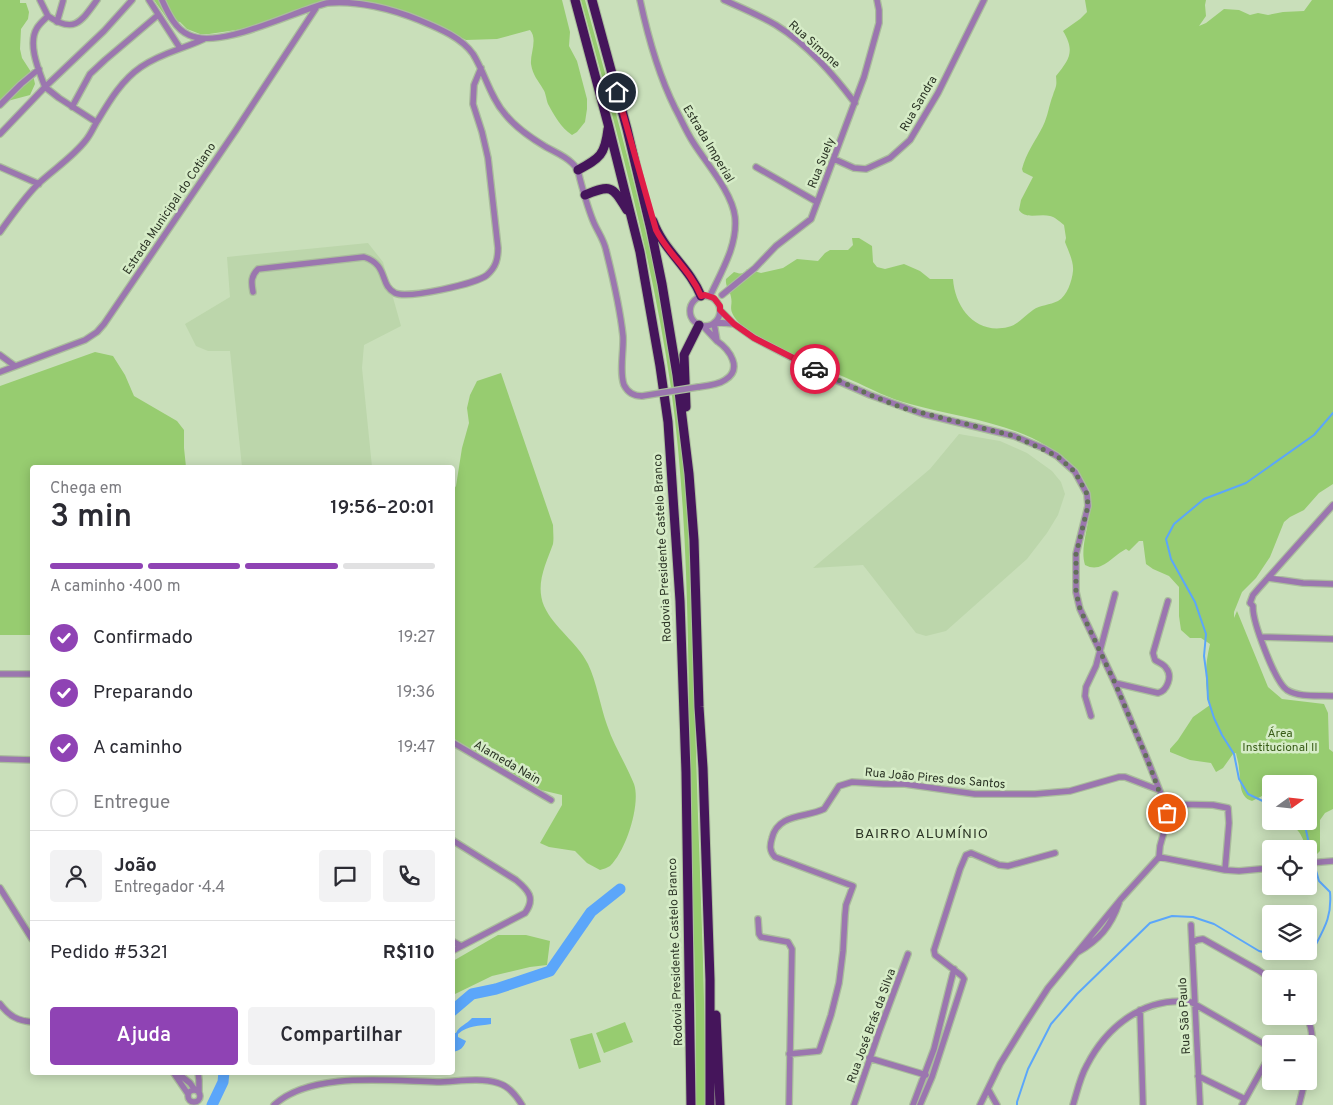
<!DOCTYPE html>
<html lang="pt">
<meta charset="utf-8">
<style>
body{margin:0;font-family:Overpass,sans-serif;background:#f2f2f3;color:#2b2b33;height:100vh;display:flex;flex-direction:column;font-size:19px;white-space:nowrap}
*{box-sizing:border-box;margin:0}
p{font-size:16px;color:#7c7c81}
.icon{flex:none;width:28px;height:28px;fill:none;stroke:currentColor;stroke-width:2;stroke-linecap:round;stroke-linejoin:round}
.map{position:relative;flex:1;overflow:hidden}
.panel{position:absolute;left:30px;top:465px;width:425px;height:610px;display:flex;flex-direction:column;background:#fff;border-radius:5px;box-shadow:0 2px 12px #0003}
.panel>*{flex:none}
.needle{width:32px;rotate:75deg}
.fabs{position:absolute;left:1262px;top:775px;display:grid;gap:10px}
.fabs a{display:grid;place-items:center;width:55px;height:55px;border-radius:5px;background:#fff;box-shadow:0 2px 12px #0003;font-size:25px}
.pin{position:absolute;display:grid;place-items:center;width:42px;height:42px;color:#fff;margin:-21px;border:2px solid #fff;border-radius:50%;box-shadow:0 1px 5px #0007}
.courier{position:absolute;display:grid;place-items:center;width:50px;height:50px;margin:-25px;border:4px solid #e11d48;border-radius:50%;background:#fff;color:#222;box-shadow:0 1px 6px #0007}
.summary em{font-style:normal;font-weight:600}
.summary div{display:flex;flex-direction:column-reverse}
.summary{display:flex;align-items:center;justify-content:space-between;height:85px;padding:0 20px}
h1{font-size:32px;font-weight:600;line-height:38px}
.bar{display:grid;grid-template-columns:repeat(4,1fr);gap:8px 5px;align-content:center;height:60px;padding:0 20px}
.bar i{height:6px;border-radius:4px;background:#e1e1e2}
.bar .selected{background:#8f43b4}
.bar p{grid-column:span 4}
.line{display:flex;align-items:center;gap:12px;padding:0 20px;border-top:1px solid #e1e1e2}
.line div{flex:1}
.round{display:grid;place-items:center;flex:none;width:52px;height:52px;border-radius:5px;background:#f2f2f3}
ol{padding:0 20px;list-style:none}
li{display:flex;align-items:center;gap:15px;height:55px}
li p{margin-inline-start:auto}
li .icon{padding:5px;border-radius:50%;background:#8f43b4;color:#fff;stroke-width:4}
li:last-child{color:#7c7c81}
li i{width:28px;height:28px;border:2px solid #e1e1e2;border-radius:50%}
.button{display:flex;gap:10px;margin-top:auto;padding:10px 20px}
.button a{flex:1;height:58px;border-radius:5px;background:#8f43b4;color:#fff;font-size:20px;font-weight:600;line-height:58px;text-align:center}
.button a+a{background:#f2f2f3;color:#2b2b33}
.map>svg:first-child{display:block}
</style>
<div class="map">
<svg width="1333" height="1105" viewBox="0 0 1333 1105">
<rect width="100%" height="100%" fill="#c9dfba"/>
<path fill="#bcd6ab" d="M368,243L383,262L401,326L364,345L362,368L372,467H242L230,351H208L196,346L185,324L230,297L227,257Z
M959,434L1000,441L1027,453L1052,471L1061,482L1065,494L1058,515L1047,533L1027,559L946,631L926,636L916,633L863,565L813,568L930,469Z"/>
<path fill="#97cc70" d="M0,0H20V3H26L29,12L28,19L21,29L20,49L22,58L33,75L35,84L30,95L0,103Z
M154,0H562L570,32L569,46L577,61L587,99V109L585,122L577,132L572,135C561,128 554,115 548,104C546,99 546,93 543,89C538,80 533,76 531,64C530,54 538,39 530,30L497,39L466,40L433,24L397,10L344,1L292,12L243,29L209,34H200L187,29L180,22L168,20Z
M581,0H585C620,128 657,256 675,388C691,508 692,630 696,752C699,869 706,987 705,1105H696C697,998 692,892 690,785C688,653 689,519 671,388C652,256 616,128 581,0Z
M1085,0H1206L1205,5L1206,16L1199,26L1206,23L1224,9L1239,10L1250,15L1258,13L1268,15L1283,12L1304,11L1312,0H1333V484L1319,493L1304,510L1290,517L1284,522L1270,557L1256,578L1242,592L1234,612V618L1237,611L1268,687L1282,699L1324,704L1328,713L1329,749L1333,752V809L1325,813L1320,820V851L1316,855L1309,854V849H1307C1300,832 1299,827 1281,821H1309V784H1271V810L1262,796L1252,801C1238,797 1241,780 1239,769C1239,764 1237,758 1236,753L1233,754L1223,768L1216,772L1211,763L1190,760L1170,752V749L1178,740L1193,717L1210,705C1204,684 1205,665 1210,644L1201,638H1190L1181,630L1179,616V587L1169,576L1153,569L1146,564L1143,541H1139L1129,551L1126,549C1112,556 1102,574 1085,565C1080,549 1088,530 1089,513C1089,506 1084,483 1080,476C1079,473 1075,470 1073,468C1035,424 963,419 910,404C889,399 870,388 851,380C820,366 754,344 735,318C728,308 733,306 731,297C730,290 725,287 726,279L734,272C740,274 743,275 747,269L761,273L783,268L797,259L818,261L825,253L830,250H848L853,245L852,238H859L872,246L873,262L877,267L885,269L904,264L920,271L930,279H953C955,308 976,335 1008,327C1018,325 1024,316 1033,310C1040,305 1050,305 1058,301C1067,296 1072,281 1073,271C1074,262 1068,250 1065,242L1066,238L1064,225C1059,221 1055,217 1050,216C1040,213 1025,220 1019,210L1021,200L1033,177L1023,172L1022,169C1026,153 1036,140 1043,126C1048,116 1049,105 1053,95C1056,86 1057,87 1056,76C1070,59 1075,51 1063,31L1080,19L1087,12Z
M95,352L113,356L125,375L134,396L177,421L184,430V448L186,467L32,468V635H0V386Z
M501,373L553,525C553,531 554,538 553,544C546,564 535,584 544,606C554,628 577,642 588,664C597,683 600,705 607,725C614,746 626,764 634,784C641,804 626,851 610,866C607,868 603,869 600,870L587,863L575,851L549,847L540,843L562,805V795L528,787L453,738L452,492L456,486L462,448L469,423L467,408L470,395L477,381Z
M498,935H526L550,941L547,965L530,967L492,976L453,995V961Z
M625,1022L633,1042L604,1053L596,1033Z
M592,1033L601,1062L579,1069L570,1039Z"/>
<path fill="#5ba6fa" d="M472,1018H491V1024C479,1026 468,1025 458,1034V1037L466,1041C463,1048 461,1050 453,1052V1033H456C459,1026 467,1024 472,1018Z"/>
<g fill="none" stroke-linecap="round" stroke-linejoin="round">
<path stroke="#5ba6fa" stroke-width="2" d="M1271,805L1248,794L1239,779L1234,754L1222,735L1214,718L1208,699L1207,678L1204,656L1206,634L1195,602L1171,559L1166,539L1174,524L1204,499L1246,483L1314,435L1333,413
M1304,821L1311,853L1319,881L1330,892C1332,916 1325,927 1314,948L1309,949
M1017,1105V1102L1028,1069L1051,1024L1077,994L1150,923L1172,916L1193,917L1214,924L1259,951L1275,955L1300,951"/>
<path stroke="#5ba6fa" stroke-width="11" d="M452,1011L472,994L496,989L550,971L591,912L620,889
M212,1105L223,1082L224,1072"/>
<defs>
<path id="minor" d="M149,0L180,48
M162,0C168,13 175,29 189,35C220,50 294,11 327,3C357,0 392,9 419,20C438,28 461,37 473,54C485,73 490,97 505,114C516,128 531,138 546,147C555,152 565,156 572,163C577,167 579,173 580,179C584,194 588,209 594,223C598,232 604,240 606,250C613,278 620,308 623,336C624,350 619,372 624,385C628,393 634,396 642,396
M640,0C648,37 658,74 675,108C681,119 686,131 693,142C706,163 732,192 735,217C738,245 721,272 710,296
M724,0C742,8 759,15 776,25C808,45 833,74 855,103
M48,16C74,34 81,22 97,0
M57,22L63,1
M0,105L21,84L39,69
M72,107L90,74L105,60L158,15
M96,122L59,98L45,87L104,31L132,0
M0,134L45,87C39,71 27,44 37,28C40,23 44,20 48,16L40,0
M834,159L854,168L866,169L890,158L910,140L938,93L984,0
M0,167L39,184
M756,167L817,202
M0,232C12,215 24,198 38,184C54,169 73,157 86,140C91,134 94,126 98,120C110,100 122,80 141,67C161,53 183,49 204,39
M253,292C251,282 251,276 258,269L364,257C389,265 379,285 395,293C408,299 476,284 487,275C496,267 498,259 498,248L488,158L482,132L473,104L474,85L481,68
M722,295L755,268L776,246L811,219L864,77L879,23V10L877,0
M690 311a15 15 0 1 1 30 0a15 15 0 1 1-30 0Z
M720,310L734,324L754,338L831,378L870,395L923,414L1014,436L1043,448L1057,456L1075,472L1087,494L1088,506L1076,554V592L1080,609L1115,683L1148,761L1165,804L1167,821L1160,846L1159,857L1121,899L1048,988L1024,1025L1000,1064L980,1105
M715,322L734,324
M703,326L717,341L714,323
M0,355L15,366
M0,372L85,340L97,332L104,324L236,130L316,8
M698,387C706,386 718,385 725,380C743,369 730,350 717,341
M1333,505L1259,588L1253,595L1250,603L1253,606C1252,621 1275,682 1287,690C1300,698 1319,695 1333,696
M1268,578L1303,583L1333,584
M1261,637L1333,639
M0,674H32
M1115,683L1158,693C1167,691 1173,676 1166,668C1164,664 1159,663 1155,660L1153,653L1168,601
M1091,716L1085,696L1086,687L1096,666L1115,594
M452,742L551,800
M0,759L32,760
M1165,804L1213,805L1228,808L1229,823L1225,870
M452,840L516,880C528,890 536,898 525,913L452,951
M1159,857L1225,870L1239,871L1271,868
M1309,863L1333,861
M0,888L32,939
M758,919L759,934L761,937L788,942L792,949L789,1105
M1191,925L1200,1105
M452,941L461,946
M1192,943L1197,940L1203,939L1258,970L1271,979
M1078,952C1099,940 1111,926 1119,903
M0,1004C9,1016 18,1021 32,1022
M1140,1010L1143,1105
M1306,1016C1315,1031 1312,1047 1309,1063
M789,1054L819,1051L831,1015L839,983L843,951L845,915L846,905L853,886L775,857C769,851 770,845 772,838C778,813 806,818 824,809L839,786L852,782L884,784H905L975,794H1035L1070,791L1119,777H1125L1159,790
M869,1058L926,1075
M173,1072L188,1094
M176,1072L190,1083L195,1090
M198,1072L199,1080V1093
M1198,1076L1245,1099
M988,1089L997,1105
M188 1096a6 6 0 1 1 12 0a6 6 0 1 1-12 0Z
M274,1105C311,1071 389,1081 437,1082C456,1082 478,1077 498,1083C509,1086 516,1095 522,1105
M854,1105L879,1032L908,954
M913,1105L934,1049L954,969
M920,1105L932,1077L964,979L962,976L935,955L934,950L960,869L966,855L971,853L999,865L1008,866L1055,853
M1073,1105C1077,1092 1080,1077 1087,1065C1107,1026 1145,996 1191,1002L1271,1048
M1242,1105L1271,1053
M1299,1105L1305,1081"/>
<path id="highway" d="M575,0L608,124L640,252L660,366L668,422L680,601L686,772L691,1105
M592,0L627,129L651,230L662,284L677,375L689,474L694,540L699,707L703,768L710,980V1105
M578,170C600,158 605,155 608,129
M585,195C612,184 612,186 627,210
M653,221C663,250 690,268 701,296
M686,407L684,355L699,325
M716,1015L720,1105"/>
</defs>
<use href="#minor" stroke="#aabd9c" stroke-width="8"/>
<use href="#highway" stroke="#aabd9c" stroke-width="11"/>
<use href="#minor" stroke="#9b76af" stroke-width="5.5"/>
<use href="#highway" stroke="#45155b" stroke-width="9"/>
<defs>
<path id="minor-bridge" d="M642,396L698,387"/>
</defs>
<use href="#minor-bridge" stroke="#aabd9c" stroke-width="8" stroke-linecap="butt"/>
<use href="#minor-bridge" stroke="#9b76af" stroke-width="5.5"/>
</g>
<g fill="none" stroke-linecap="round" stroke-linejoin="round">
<path stroke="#63705a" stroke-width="5" stroke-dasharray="0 9" d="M815,369L870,395L903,408L1014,436L1057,456L1075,472L1087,494L1088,506L1076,554V592L1080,609L1115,683L1148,761L1167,813"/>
<path stroke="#e11d48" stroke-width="6" d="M617,92L656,230C668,254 691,271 701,296L705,295L714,298L720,306V310L734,324L754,338L815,369"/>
</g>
<g text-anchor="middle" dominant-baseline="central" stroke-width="5" stroke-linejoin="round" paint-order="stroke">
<g font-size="12" fill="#2c3526" stroke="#d6ecc7">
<text transform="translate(814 45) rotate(42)">Rua Simone</text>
<text transform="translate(919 104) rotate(-60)">Rua Sandra</text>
<text transform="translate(708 144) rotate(59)">Estrada Imperial</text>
<text transform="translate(822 163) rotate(-68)">Rua Suely</text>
<text transform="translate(170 209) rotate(-56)">Estrada Municipal do Cotiano</text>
<text transform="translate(663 548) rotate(-93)">Rodovia Presidente Castelo Branco</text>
<text transform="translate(507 763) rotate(30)">Alameda Nain</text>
<text transform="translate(935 779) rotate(5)">Rua João Pires dos Santos</text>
<text transform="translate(676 952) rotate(-92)">Rodovia Presidente Castelo Branco</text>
<text transform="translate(1185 1016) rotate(-93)">Rua São Paulo</text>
<text transform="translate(872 1026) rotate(-70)">Rua José Brás da Silva</text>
</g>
<g font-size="12" fill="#385c17" stroke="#d6ecc7">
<text x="1280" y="734">Área<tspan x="1280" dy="14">Institucional II</tspan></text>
</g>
<g font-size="14" letter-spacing="1" fill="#2c3526" stroke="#d6ecc7">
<text x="922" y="834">BAIRRO ALUMÍNIO</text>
</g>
</g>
</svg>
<div class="fabs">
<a><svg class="needle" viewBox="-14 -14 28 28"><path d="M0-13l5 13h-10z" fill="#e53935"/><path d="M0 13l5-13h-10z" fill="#7c7c81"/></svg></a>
<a><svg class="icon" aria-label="locate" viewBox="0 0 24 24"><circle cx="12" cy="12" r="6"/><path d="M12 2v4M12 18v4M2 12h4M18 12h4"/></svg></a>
<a><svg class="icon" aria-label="layers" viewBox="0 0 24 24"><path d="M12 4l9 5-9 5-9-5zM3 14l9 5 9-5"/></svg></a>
<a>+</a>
<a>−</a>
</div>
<div class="pin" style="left:1167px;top:813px;background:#ea580c"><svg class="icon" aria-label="bag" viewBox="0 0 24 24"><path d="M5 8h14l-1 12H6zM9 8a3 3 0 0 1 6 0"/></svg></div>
<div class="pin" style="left:617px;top:92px;background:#1f2937"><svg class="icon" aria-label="home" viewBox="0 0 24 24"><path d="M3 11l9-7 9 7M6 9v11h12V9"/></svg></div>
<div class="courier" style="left:815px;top:369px"><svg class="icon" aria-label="car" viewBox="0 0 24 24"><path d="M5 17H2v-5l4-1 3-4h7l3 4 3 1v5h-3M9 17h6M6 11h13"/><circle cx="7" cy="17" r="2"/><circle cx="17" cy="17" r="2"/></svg></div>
<section class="panel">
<div class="summary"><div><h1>3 min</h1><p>Chega em</p></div><em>19:56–20:01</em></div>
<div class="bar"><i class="selected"></i><i class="selected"></i><i class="selected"></i><i></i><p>A caminho · 400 m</p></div>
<ol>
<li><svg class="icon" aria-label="check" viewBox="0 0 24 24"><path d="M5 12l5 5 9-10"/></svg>Confirmado<p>19:27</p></li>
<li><svg class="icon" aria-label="check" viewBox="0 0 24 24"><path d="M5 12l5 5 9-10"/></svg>Preparando<p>19:36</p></li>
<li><svg class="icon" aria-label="check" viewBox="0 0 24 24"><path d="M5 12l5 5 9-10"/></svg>A caminho<p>19:47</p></li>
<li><i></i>Entregue</li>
</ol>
<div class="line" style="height:90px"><a class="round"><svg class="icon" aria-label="person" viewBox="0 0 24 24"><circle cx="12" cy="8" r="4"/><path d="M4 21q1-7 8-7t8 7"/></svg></a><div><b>João</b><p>Entregador · 4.4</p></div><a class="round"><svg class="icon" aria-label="chat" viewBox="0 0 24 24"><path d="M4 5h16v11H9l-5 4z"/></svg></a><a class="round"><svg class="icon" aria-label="phone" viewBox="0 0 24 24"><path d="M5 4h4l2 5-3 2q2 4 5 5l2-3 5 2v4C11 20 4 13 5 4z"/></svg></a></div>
<div class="line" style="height:65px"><div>Pedido #5321</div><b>R$110</b></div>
<div class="button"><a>Ajuda</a><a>Compartilhar</a></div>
</section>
</div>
